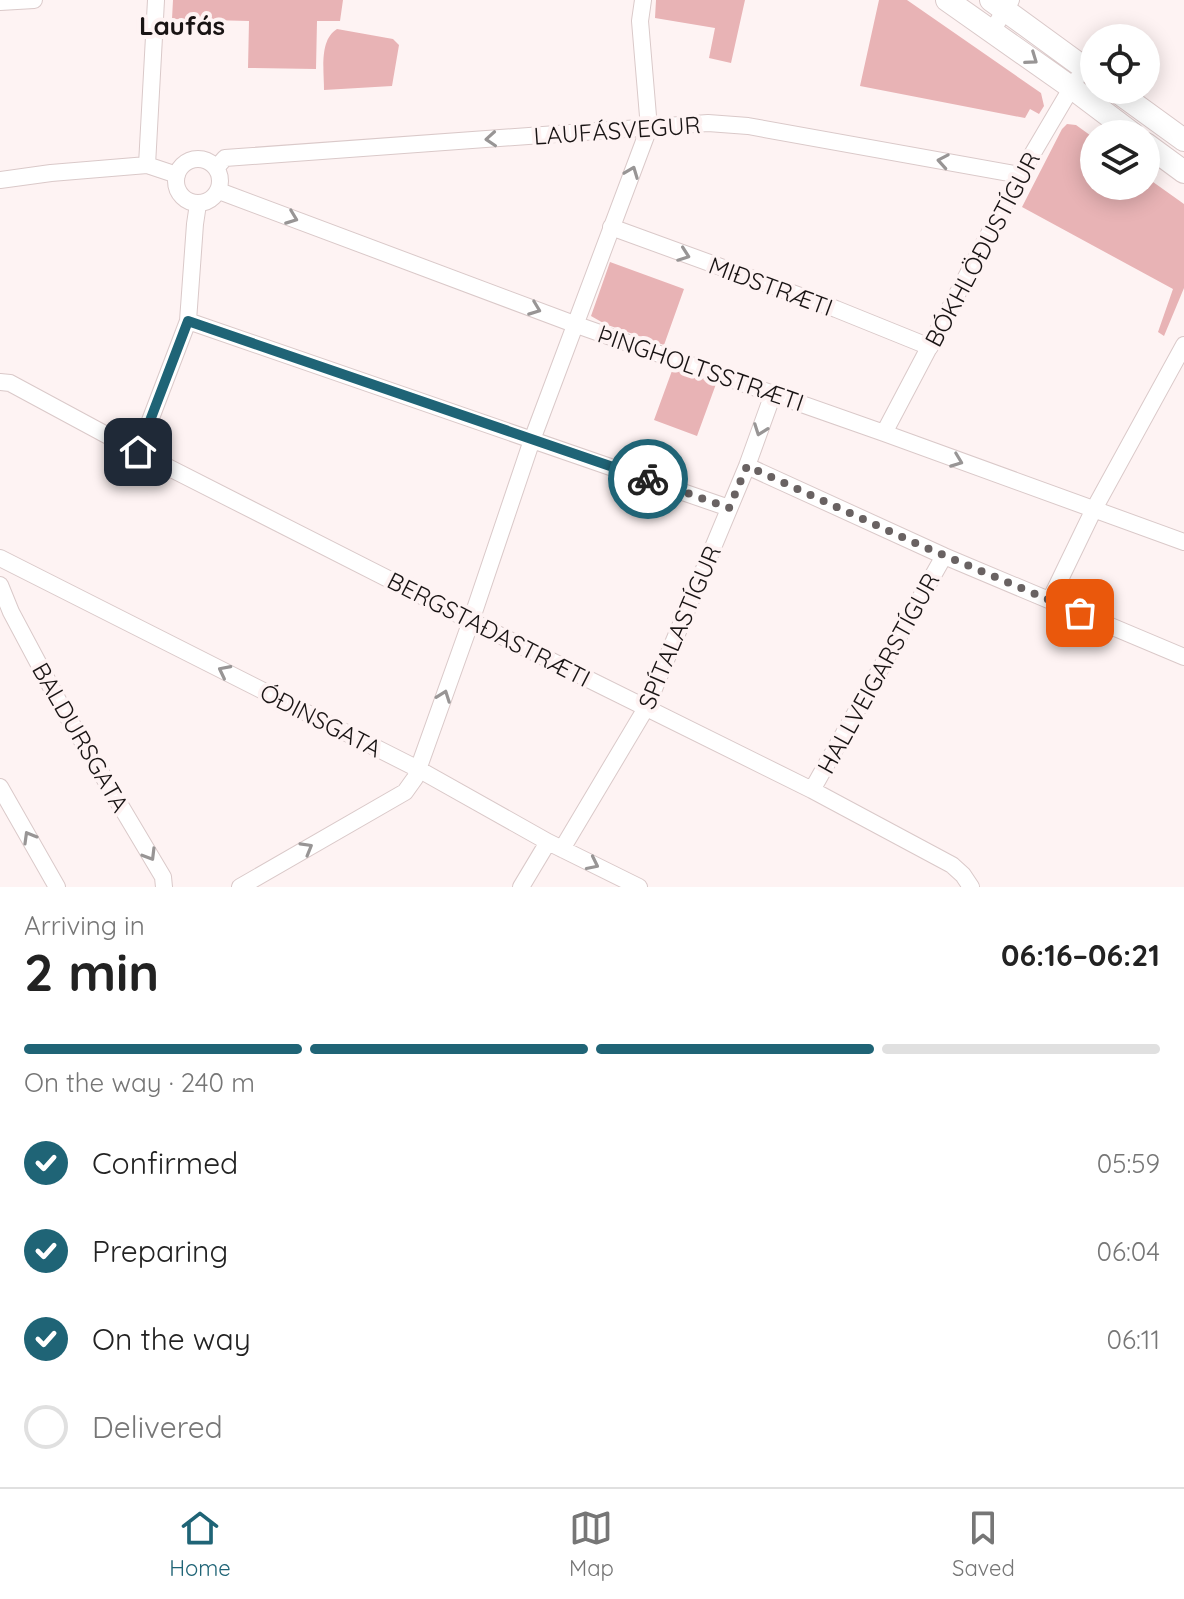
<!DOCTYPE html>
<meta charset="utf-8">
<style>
body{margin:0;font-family:Quicksand,sans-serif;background:#f6f6f6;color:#222;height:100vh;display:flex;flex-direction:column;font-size:30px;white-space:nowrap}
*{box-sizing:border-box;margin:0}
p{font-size:26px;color:#767676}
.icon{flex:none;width:44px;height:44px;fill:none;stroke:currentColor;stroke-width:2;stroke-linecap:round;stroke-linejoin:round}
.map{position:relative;height:887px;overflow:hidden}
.details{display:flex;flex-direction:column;background:#fff;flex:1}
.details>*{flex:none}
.buttons{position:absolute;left:1080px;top:24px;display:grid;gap:16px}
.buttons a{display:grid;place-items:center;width:80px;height:80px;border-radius:50%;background:#fff;box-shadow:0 4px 20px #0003;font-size:40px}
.pin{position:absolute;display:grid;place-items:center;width:68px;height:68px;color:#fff;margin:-34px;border-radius:16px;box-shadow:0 4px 12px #0006}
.courier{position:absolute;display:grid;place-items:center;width:80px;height:80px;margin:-40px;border:6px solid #1f6476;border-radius:50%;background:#fff;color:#222;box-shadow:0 2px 10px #0007}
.summary em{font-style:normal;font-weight:800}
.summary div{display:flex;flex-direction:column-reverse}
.summary{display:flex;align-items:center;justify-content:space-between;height:136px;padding:0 24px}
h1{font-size:52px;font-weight:800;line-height:60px}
.bar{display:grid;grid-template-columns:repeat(4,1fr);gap:12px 8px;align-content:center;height:96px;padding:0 24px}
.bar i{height:10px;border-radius:6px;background:#e0e0e0}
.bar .current{background:#1f6476}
.bar p{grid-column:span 4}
ol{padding:0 24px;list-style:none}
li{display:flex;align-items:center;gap:24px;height:88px}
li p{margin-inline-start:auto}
li .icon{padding:8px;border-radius:50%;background:#1f6476;color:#fff;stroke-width:4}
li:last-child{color:#767676}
li i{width:44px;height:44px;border:4px solid #e0e0e0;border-radius:50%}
.tabs{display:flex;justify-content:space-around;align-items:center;height:112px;border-top:2px solid #e0e0e0;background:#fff;font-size:22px;color:#767676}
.tabs a{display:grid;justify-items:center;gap:4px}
.tabs .current{color:#1f6476}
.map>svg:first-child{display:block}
</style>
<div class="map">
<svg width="1184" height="887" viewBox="0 0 1184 887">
<rect width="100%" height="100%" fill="#fef3f3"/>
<path fill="#e8b3b5" d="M173,0H343L340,21H317L316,69L248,68L249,21L172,19Z
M656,0H745L731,63L709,58L715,28L655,18Z
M879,0H907L1041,93L1044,106L1039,114L1030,109L1025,118L860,86Z
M337,29L393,39L399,45L392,86L324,90C324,70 319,40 337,29Z
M1067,124L1076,125L1094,138V186H1146V177L1184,204V288L1164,336L1158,332L1173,289L1022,207L1062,129Z
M610,262L684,289L664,345L605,324L591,316Z
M673,368L716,384L697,436L654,420Z"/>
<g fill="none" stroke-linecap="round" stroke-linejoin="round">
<defs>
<path id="minor" d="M0,2L34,0
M992,31L1011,0
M176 181a22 22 0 1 1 44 0a22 22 0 1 1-44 0Z
M147,165L156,0
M216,168L225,158L708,123L748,126L1020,175
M0,180L51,173L147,165L177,175
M219,191L574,324L884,433L1184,542
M611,227L836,309L930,347
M188,321L729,508
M0,382L10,383L138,452L471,621L812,790L952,865L963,875L971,887
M884,433L1020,175L1076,80
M138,452L188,321L195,224L198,204
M747,466L944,556L1184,657
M0,558L418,769L548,842L639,887
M0,585L11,612L60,704L163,877L164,887
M1050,600L1094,509L1184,345
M0,787L57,887
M812,790L944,556
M562,849L646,708L747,466L773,394
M240,887L405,792L415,778L471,621L532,440L649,128L640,21L643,0
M521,887L548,842"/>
<path id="secondary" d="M947,0L1072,88L1133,134
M991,0L1094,75
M1115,90L1184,140
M1146,144L1184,172"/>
</defs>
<use href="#minor" stroke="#dac9c9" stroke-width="18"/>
<use href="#secondary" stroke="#dac9c9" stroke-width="24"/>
<use href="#minor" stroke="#fff" stroke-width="16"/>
<use href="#secondary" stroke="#fff" stroke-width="22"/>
</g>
<defs><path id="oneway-chevron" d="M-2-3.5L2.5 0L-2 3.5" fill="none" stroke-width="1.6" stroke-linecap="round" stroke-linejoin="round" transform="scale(2)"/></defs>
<g stroke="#989595">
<use href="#oneway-chevron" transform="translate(1032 59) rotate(35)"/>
<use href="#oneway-chevron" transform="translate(491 139) rotate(176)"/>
<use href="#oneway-chevron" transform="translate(943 161) rotate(-170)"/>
<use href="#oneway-chevron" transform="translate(632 172) rotate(-69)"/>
<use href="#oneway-chevron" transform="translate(292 218) rotate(21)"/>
<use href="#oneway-chevron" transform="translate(684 255) rotate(20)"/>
<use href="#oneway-chevron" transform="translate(535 309) rotate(21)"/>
<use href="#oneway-chevron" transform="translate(760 430) rotate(110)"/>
<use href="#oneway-chevron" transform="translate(957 461) rotate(21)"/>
<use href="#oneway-chevron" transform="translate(224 671) rotate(-153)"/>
<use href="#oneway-chevron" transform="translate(444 696) rotate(-70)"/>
<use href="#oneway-chevron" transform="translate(29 837) rotate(-120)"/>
<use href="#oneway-chevron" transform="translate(307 848) rotate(-30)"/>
<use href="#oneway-chevron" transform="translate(150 855) rotate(59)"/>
<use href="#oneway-chevron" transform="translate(593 864) rotate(26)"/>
</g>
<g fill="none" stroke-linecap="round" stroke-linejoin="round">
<path stroke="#696262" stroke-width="8" stroke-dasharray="0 14.4" d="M648,479L729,508L747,466L915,543L1080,613"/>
<path stroke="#1f6476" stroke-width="10" d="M138,452L188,321L648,479"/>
</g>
<g text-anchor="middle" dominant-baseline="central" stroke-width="8" stroke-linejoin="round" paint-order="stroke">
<g font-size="24" fill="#191414" stroke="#fef3f3">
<text transform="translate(617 130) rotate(-4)">LAUFÁSVEGUR</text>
<text transform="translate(982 249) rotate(-62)">BÓKHLÖÐUSTÍGUR</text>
<text transform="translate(771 286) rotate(20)">MIÐSTRÆTI</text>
<text transform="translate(701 368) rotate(19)">ÞINGHOLTSSTRÆTI</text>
<text transform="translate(679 627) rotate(-67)">SPÍTALASTÍGUR</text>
<text transform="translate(489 629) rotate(27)">BERGSTAÐASTRÆTI</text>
<text transform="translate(878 673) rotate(-61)">HALLVEIGARSTÍGUR</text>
<text transform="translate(321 720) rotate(27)">ÓÐINSGATA</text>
<text transform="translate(81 737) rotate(60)">BALDURSGATA</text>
</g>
<g font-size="26" font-weight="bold" fill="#191414" stroke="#fef3f3">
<text x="182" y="25">Laufás</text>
</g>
</g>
</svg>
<div class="buttons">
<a><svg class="icon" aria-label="locate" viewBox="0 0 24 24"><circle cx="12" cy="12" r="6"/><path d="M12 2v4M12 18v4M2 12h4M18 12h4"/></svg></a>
<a><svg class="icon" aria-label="layers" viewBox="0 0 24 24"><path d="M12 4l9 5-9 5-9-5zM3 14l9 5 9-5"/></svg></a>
</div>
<div class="pin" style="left:1080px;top:613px;background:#ea580c"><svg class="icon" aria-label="bag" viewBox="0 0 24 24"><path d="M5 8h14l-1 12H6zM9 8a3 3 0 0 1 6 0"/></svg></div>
<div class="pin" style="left:138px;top:452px;background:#1f2937"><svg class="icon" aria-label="home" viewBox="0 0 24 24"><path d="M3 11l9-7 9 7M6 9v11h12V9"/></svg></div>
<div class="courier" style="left:648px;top:479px"><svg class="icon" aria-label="bike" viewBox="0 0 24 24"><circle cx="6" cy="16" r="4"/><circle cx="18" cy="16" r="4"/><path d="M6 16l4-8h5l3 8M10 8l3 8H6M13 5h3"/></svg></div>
</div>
<section class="details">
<div class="summary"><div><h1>2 min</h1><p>Arriving in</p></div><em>06:16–06:21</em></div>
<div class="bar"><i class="current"></i><i class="current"></i><i class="current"></i><i></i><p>On the way · 240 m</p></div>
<ol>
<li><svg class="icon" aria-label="check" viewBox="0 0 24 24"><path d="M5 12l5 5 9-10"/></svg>Confirmed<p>05:59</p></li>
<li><svg class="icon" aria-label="check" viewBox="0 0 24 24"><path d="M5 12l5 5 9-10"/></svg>Preparing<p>06:04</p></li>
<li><svg class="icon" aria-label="check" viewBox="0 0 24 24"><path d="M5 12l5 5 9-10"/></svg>On the way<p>06:11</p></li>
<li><i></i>Delivered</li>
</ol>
</section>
<nav class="tabs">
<a class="current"><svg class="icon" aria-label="home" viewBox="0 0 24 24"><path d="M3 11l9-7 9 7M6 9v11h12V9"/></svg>Home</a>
<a><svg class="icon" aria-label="map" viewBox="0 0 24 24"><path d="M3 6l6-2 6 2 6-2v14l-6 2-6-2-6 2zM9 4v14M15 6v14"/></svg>Map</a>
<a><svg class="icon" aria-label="saved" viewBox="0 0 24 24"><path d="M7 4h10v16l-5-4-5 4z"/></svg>Saved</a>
</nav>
